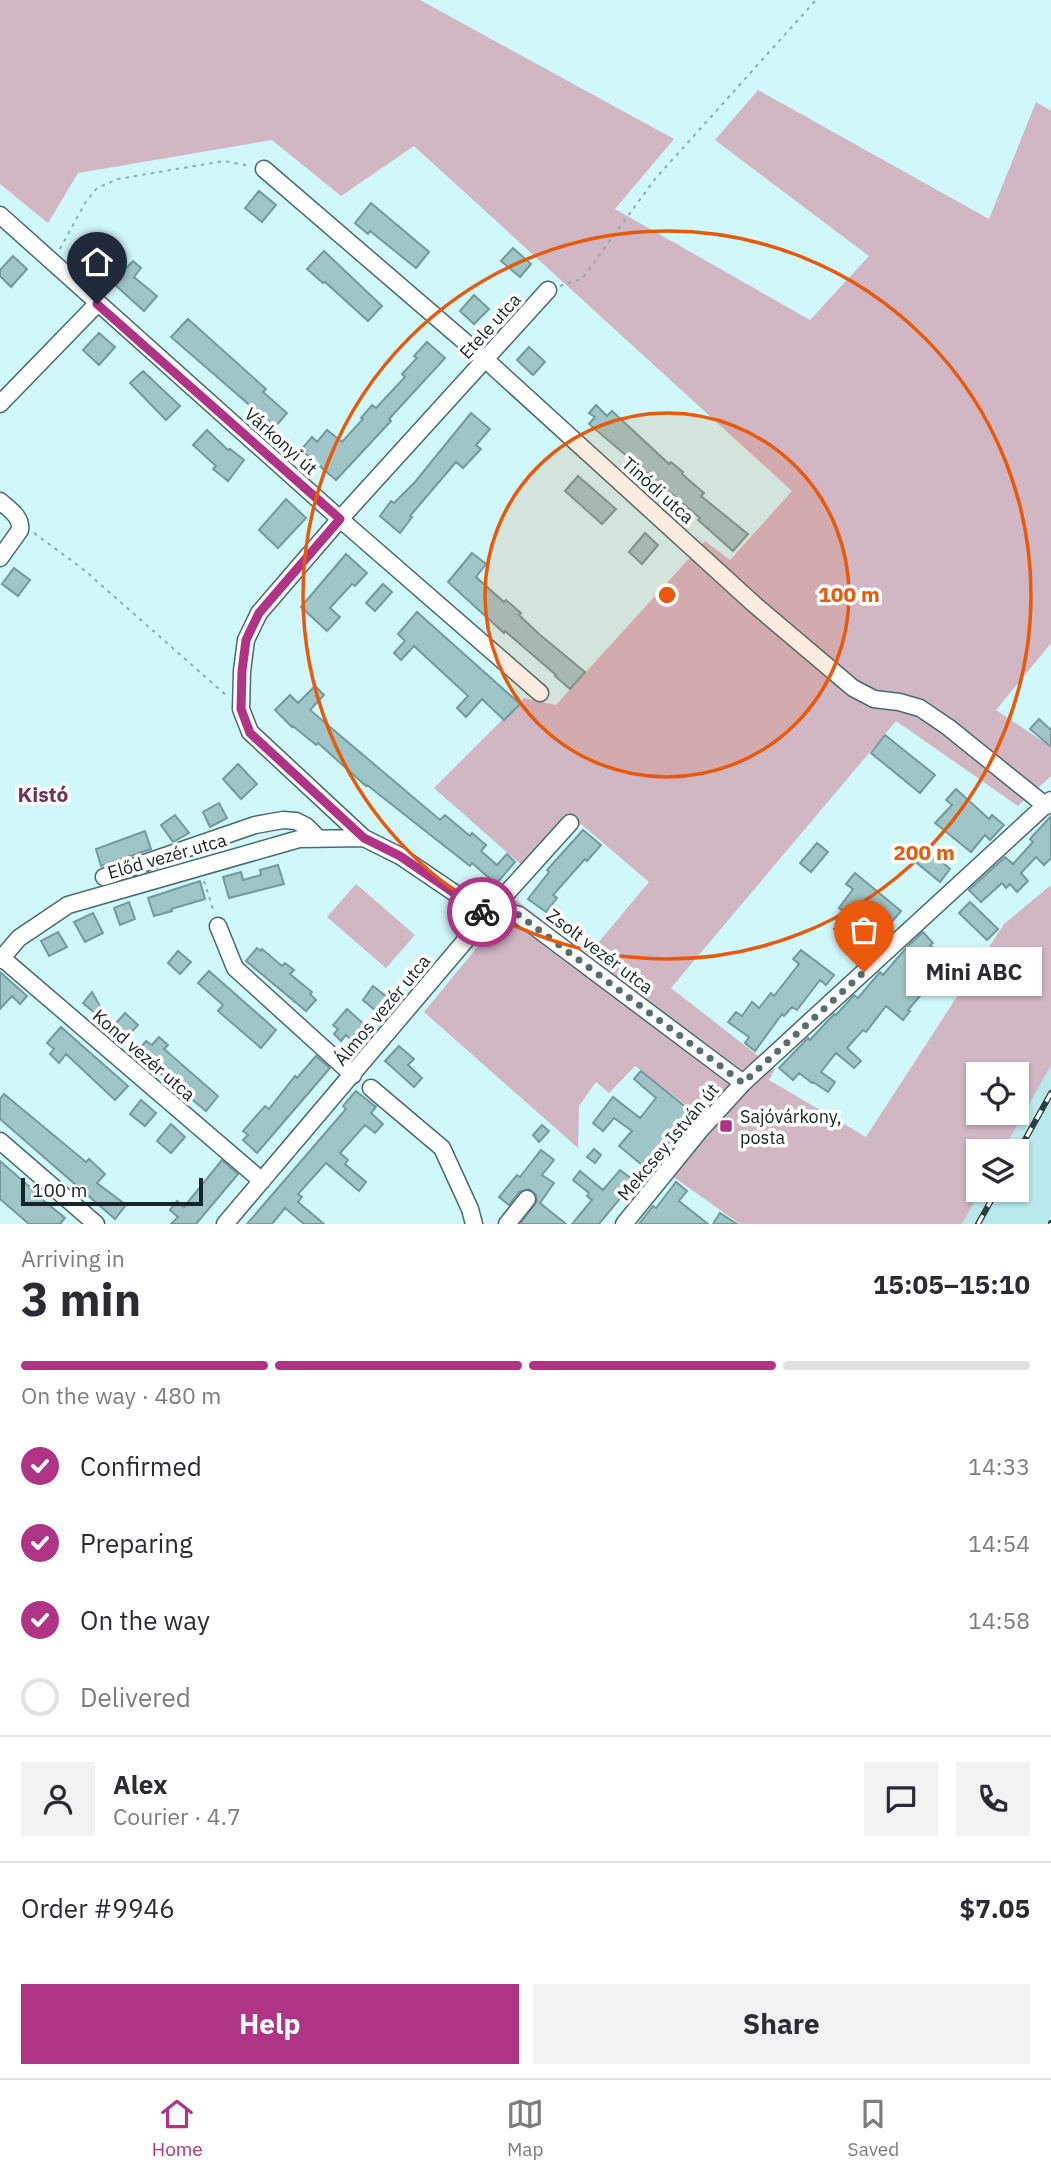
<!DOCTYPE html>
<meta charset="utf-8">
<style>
body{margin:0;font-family:"IBM Plex Sans",sans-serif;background:#f2f2f3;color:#2b2b33;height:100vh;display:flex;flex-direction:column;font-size:26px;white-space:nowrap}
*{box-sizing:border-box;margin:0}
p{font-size:23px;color:#7c7c81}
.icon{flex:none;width:38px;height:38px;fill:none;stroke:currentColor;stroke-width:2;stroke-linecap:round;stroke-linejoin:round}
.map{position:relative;height:1224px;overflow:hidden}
.panel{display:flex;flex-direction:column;background:#fff;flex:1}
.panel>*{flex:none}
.fabs{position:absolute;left:966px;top:1062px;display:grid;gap:14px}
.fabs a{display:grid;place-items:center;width:63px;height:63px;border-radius:0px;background:#fff;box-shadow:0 2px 5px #0004;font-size:35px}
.scale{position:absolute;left:21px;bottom:18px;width:182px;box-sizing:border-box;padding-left:7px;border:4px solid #152425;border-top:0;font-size:19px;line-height:24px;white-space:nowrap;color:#152425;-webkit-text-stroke:5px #fff;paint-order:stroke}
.pin{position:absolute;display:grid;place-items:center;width:60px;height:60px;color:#fff;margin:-72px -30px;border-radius:50% 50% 50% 0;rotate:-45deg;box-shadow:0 0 7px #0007}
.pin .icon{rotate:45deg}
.courier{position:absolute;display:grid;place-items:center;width:70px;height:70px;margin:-35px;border:5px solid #b03485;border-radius:50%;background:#fff;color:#222;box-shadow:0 2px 9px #0007}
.bubble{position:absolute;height:49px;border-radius:0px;background:#fff;box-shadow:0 2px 5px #0004;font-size:23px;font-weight:800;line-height:49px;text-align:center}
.overview em{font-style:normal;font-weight:800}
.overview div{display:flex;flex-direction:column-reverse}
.overview{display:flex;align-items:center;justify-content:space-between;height:119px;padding:0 21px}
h1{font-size:46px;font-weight:800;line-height:52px}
.bar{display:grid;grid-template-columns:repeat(4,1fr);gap:10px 7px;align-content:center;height:84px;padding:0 21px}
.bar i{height:9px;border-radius:5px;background:#e1e1e2}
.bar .current{background:#b03485}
.bar p{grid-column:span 4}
.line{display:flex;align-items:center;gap:18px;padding:0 21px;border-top:2px solid #e1e1e2}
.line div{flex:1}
.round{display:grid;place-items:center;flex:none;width:74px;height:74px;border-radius:0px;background:#f2f2f3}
ol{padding:0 21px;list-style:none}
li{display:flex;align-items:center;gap:21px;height:77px}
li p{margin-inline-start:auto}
li .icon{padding:7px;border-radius:50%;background:#b03485;color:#fff;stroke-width:4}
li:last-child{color:#7c7c81}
li i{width:38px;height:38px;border:4px solid #e1e1e2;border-radius:50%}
.action{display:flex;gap:14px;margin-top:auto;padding:14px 21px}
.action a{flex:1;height:80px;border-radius:0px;background:#b03485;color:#fff;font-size:28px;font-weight:800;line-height:80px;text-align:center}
.action a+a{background:#f2f2f3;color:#2b2b33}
.menu{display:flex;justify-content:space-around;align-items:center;height:98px;border-top:2px solid #e1e1e2;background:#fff;font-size:19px;color:#7c7c81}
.menu a{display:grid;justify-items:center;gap:4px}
.menu .current{color:#b03485}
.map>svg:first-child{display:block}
</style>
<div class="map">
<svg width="1051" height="1224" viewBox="0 0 1051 1224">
<rect width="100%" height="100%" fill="#d0f7fa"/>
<path fill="#b9e9ed" d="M1051,1065V1224H962L981,1190H1017V1152L1003,1151Z"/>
<path fill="#d1b6c4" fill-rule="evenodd" d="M0,0H420L674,139L615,209L810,320L869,256L715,140L758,90L989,219L1036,102L1051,111V643L996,710L1051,747V776L1018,806L896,721L671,988L775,1069L769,1080L866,1137L1004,924L1051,885V1065L1003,1151L978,1152V1190H981L962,1224H740L658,1166L699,1115L635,1066L609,1093L596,1082L579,1106L578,1148L424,1012L516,900L588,955L649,882L581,824L534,876L434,788L524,698L556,705L705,541L730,560L792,491L414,146L341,196L272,140L78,173L48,223L0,184ZM978,1074H1017V1113H978Z
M356,884L415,935L386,968L327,917Z"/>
<path fill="#9fc5c8" stroke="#75999c" stroke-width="2" d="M259,191L276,205L262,222L245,208Z
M371,203L429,252L416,268L370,231L368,234L355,223Z
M100,240L114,253L107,260L127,267L133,261L141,268L134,277L157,296L144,311L84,257Z
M513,248L531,264L520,277L501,261Z
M324,251L382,306L368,321L325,282L323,283L307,269Z
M13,256L27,269L11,287L0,276V270Z
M474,295L489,309L474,324L460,311Z
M188,319L266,389L263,392L287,413L275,427L171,337Z
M99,333L115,347L99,365L83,350Z
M427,342L445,358L389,419L391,421L336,480L301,450L312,437L317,442L327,430L342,442L363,419L361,418L372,405L376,408L405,377L402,374L417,358L414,356Z
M529,347L545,362L533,375L517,360Z
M143,371L180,406L166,420L130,383Z
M596,405L607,416L612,411L669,464L671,462L683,472L682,474L704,493L701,496L748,534L733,551L698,520L700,518L589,424L595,417L589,413Z
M471,413L490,429L476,445L481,449L463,468L456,462L410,516L412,517L400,533L380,516L391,501L394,503L415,482Z
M207,430L228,450L230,449L244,460L228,481L213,469L216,466L193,445Z
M578,476L616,509L602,524L565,491Z
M286,499L306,518L278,548L259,530Z
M645,533L658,545L642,564L629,552Z
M472,553L486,564L476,577L504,602L506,600L521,613L519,615L539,634L585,672L570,689L555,676L556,675L505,631L504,633L448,582Z
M346,554L367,573L355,586L352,584L330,608L340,617L327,631L301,607Z
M14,568L30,580L18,596L2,584Z
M383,584L392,592L375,611L366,603Z
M417,612L520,704L504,720L482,699L466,717L457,708L468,696L414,646L401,660L394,653L405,641L398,634Z
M315,686L324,695L310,710L440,820L445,815L470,836L472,833L486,845L481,851L497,865L507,854L515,862L496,884L472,863L470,866L367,785L366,786L318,743L316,745L293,726L292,727L275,710L290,695L298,703Z
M1039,719L1051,730V747L1030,729Z
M885,735L935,775L920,793L871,753Z
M238,764L257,784L241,799L223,779Z
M956,789L989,819L992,815L1004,825L990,840L985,835L971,852L935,823L952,805L946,800Z
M219,803L227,818L210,827L203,812Z
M175,815L189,833L173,842L161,825Z
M1051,816V858L1044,865L1036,857L1021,873L1028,881L1017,892L1010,884L1006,888L1002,883L981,902L969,890L1005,857L1013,864L1033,842L1030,839Z
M583,830L601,845L587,861L585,859L553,895L557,898L546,912L528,899L549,872L547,870Z
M145,831L151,849L101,866L96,849Z
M817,843L828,852L811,872L800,863Z
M928,850L950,869L940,882L917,863Z
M278,865L284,884L229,898L223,877L241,872L243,880L261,875L260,870Z
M855,873L901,911L889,925L887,923L877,937L874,934L856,956L845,947L848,941L834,929L847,914L839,908L853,889L846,884Z
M200,881L205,899L171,909L172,911L154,916L148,898Z
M129,902L135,919L120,925L114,908Z
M970,902L998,929L987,940L959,913Z
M93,913L103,933L85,942L74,922Z
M58,932L67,947L49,956L41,941Z
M923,932L933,943L930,945L935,949L914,968L931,983L908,1010L910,1011L903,1020L886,1006L866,1032L863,1030L847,1048L861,1061L854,1068L836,1053L821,1072L835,1082L828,1092L813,1082L812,1083L799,1073L793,1080L779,1068L808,1038L810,1040L834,1014L836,1015L854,995L858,998L880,972L883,975L907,947Z
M257,948L261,951L262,949L282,966L285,963L294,970L290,974L312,992L310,994L316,1000L306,1011L246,961Z
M801,950L834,975L826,985L820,980L797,1010L792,1007L784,1016L782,1014L755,1051L745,1043L749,1037L728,1022L736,1012L742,1016L752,1002L759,1008L771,993L774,996L799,964L793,959Z
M178,951L191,962L180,974L168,963Z
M209,971L276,1030L261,1048L218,1011L223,1005L198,983Z
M0,972L27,996L20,1004L12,996L0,1009Z
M373,986L388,998L377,1012L363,1000Z
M92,992L110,1024L109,1025L83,1003Z
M347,1009L366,1026L353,1041L346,1035L341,1041L334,1034L338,1029L333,1025Z
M125,1013L138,1025L122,1042L110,1030Z
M61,1027L128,1086L115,1100L66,1054L59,1063L50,1054L54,1049L47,1043Z
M159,1037L168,1045L164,1049L218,1096L206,1111L136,1053L146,1041L152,1045Z
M399,1046L414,1059L408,1065L422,1078L414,1087L385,1061Z
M316,1056L330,1068L257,1153L243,1140L248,1135L243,1131L265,1106L269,1109L295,1076L297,1078Z
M641,1071L693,1113L647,1169L619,1146L632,1131L614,1118L603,1131L593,1123L613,1097L640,1118L656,1098L634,1079Z
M356,1091L376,1107L371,1113L383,1124L375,1133L365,1125L340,1153L348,1160L345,1164L366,1182L359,1191L326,1163L298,1194L302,1197L298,1202L324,1224H304L285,1208L272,1224H247L346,1109L343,1106Z
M4,1094L86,1162L89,1159L105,1174L97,1183L126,1205L115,1219L0,1119V1099Z
M141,1100L156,1113L145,1126L130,1114Z
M171,1124L185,1137L171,1153L157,1141Z
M542,1125L549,1131L539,1142L533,1135Z
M594,1149L601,1155L595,1163L587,1157Z
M541,1150L554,1160L542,1175L554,1183L540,1203L566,1224H520L537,1201L536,1195L529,1189L519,1192L509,1205L499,1197L517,1175L520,1177Z
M222,1160L238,1174L196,1224H171L178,1217L170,1210L177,1201L184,1207Z
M0,1161L39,1195L38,1196L65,1218L60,1224H29L0,1199Z
M620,1170L636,1182L629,1191L627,1190L599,1224H572L592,1200L587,1196L589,1193L573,1180L580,1171L603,1190Z
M676,1182L687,1191L679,1201L708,1224H639L653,1206L656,1208Z
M720,1213L737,1224H713Z"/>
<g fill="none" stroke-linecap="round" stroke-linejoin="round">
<defs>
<path id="minor" d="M264,169L486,360L755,605L853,688L874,699L899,702L920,708L948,727L1046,806
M0,215L340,519L540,693
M548,290L340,519L259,613L246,640L242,671L241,709L250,732L364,838L400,856L487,915L507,912L519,915L743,1083
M0,404L97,304
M0,501C9,509 22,517 20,530L0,558
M104,877L255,825L283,820L296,821L306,826L319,839
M218,926L235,968L353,1075
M2,958L262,1181
M0,960L19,938L68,905L299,839L364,838
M371,1088L442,1148L470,1209L474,1224
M0,1141L96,1224
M225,1224L487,915L570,823
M507,1224L527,1199
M624,1224L701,1129L743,1083L1051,800"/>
</defs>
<use href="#minor" stroke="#486b6e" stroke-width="19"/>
<path stroke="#8eacaf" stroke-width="2" stroke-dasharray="3.5 5" stroke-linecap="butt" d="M60,249L85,203L97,188L118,179L224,161L250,166
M560,286L582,279L655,179L816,0
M34,533L83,569L227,696
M204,881L214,912"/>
<use href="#minor" stroke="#fff" stroke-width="16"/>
<defs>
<path id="rail" d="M1017,1154L1051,1093
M978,1224L997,1190
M1051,1224V1223"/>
</defs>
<use href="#rail" stroke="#2c3e3f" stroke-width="6"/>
<use href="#rail" stroke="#fff" stroke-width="3.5" stroke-dasharray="10" stroke-linecap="butt"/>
</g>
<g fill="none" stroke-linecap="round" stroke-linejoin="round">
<path stroke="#566e70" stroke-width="7" stroke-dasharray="0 12.6" d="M482,912L487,915L507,912L519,915L743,1083L864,972"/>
<path stroke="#b03485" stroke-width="9" d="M97,304L340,519L259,613L246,640L242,671L241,709L250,733L364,838L400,856L482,912"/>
</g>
<circle cx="667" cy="595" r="182" fill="#e8590c" fill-opacity=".12"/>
<g fill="none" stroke="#e8590c" stroke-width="3.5">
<circle cx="667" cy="595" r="182"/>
<circle cx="667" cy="595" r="364"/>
</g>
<rect fill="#b03485" stroke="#fff" stroke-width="2.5" x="719" y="1119" width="14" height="14" rx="3.5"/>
<g text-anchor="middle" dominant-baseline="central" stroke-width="7" stroke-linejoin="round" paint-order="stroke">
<g font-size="18" fill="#152425" stroke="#fff">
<text transform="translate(490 326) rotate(-48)">Etele utca</text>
<text transform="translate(281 441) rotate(42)">Várkonyi út</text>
<text transform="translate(658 490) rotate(42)">Tinódi utca</text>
<text transform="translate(167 856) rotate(-16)">Előd vezér utca</text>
<text transform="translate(600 951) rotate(37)">Zsolt vezér utca</text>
<text transform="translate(382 1010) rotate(-50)">Álmos vezér utca</text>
<text transform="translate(144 1055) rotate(41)">Kond vezér utca</text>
<text transform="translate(668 1142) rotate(-50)">Mekcsey István út</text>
</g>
<g font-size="18" fill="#152425" stroke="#fff" text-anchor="start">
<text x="740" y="1116">Sajóvárkony,<tspan x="740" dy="21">posta</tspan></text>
</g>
<g font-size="21" font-weight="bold" fill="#6f3257" stroke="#fff">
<text x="43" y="794">Kistó</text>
</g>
</g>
<circle cx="667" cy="595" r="10" fill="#e8590c" stroke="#fff" stroke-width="3.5"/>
<g font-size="21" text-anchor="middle" font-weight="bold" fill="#e8590c" stroke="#fff" stroke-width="7" stroke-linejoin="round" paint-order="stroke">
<text x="849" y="602">100 m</text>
<text x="924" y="860">200 m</text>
</g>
</svg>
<div class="fabs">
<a><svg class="icon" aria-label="locate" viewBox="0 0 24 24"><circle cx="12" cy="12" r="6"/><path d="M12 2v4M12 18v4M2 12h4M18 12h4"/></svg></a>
<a><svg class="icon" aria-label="layers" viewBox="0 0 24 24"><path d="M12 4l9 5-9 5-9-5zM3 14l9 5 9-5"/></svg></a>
</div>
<div class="scale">100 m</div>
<div class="pin" style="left:864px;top:972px;background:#ea580c"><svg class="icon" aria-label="bag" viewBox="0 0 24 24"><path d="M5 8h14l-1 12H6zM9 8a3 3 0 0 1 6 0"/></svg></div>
<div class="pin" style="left:97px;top:304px;background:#1f2937"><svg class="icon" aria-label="home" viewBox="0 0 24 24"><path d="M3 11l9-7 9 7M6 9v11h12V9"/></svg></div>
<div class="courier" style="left:482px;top:912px"><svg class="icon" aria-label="bike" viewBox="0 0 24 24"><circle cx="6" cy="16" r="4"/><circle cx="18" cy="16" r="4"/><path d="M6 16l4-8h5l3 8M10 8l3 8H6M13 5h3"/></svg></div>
<div class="bubble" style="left:906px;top:947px;width:136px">Mini ABC</div>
</div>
<section class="panel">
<div class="overview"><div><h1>3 min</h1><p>Arriving in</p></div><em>15:05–15:10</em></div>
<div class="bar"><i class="current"></i><i class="current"></i><i class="current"></i><i></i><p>On the way · 480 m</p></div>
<ol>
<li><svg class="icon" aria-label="check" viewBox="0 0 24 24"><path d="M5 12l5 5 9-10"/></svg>Confirmed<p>14:33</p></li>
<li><svg class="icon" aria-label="check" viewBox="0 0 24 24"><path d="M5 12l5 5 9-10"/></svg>Preparing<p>14:54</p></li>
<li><svg class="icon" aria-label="check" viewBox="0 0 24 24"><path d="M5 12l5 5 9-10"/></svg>On the way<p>14:58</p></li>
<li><i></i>Delivered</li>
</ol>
<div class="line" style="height:126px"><a class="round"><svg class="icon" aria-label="person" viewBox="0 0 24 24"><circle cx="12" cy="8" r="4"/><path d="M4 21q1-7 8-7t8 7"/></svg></a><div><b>Alex</b><p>Courier · 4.7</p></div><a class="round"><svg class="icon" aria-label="chat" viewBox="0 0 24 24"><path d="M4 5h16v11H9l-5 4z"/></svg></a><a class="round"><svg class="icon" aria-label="phone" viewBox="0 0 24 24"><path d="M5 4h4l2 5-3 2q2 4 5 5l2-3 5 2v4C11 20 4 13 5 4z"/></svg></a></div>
<div class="line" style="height:91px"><div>Order #9946</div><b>$7.05</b></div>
<div class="action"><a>Help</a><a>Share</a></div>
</section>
<nav class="menu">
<a class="current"><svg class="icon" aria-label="home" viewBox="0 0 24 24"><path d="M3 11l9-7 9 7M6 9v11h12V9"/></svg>Home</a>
<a><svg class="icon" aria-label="map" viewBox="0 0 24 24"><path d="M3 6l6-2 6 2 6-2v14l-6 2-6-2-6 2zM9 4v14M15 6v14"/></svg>Map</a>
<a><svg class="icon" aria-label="saved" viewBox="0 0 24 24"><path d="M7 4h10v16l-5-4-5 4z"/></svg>Saved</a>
</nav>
